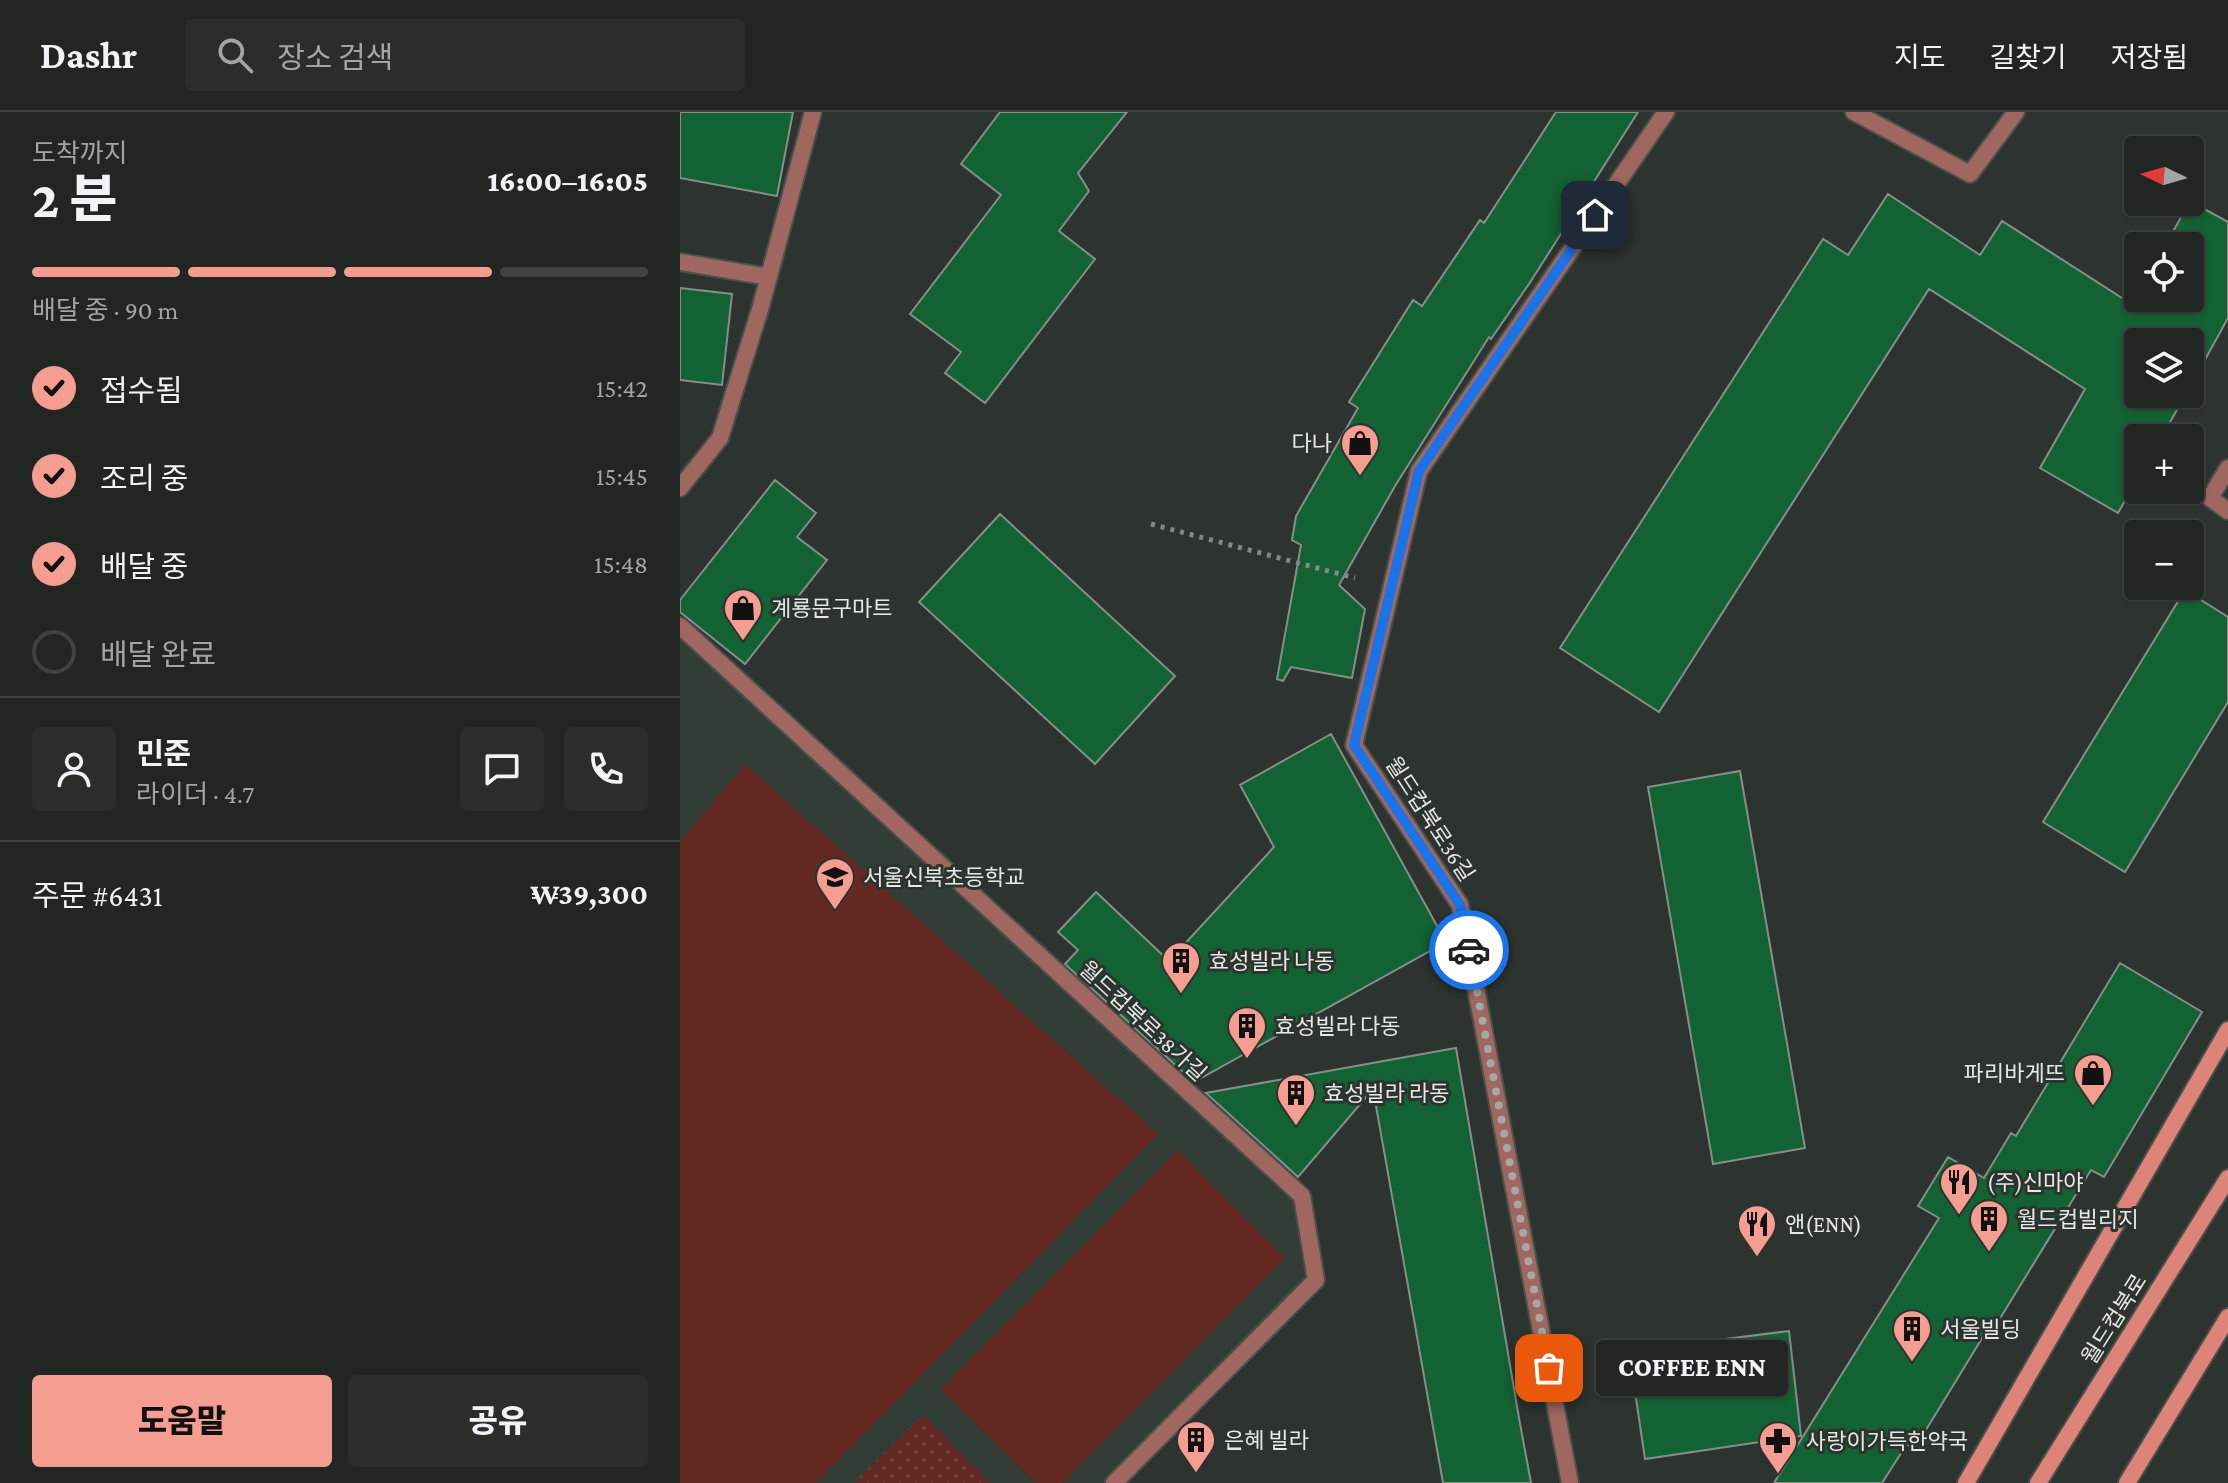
<!DOCTYPE html>
<html lang="ko">
<meta charset="utf-8">
<style>
body{margin:0;font-family:"Crimson Pro","Noto Sans KR",serif;background:#2a2e2a;color:#f1f3f6;height:100vh;display:flex;flex-direction:column;font-size:30px;white-space:nowrap}
*{box-sizing:border-box;margin:0}
p{font-size:26px;color:#a2a5a5}
.icon{flex:none;width:44px;height:44px;fill:none;stroke:currentColor;stroke-width:2;stroke-linecap:round;stroke-linejoin:round}
.map{position:relative;flex:1;overflow:hidden}
.panel{display:flex;flex-direction:column;background:#222622;width:680px}
.panel>*{flex:none}
.needle{width:52px;rotate:275deg}
.tools{position:absolute;left:1444px;top:24px;display:grid;gap:16px}
.tools a{display:grid;place-items:center;width:80px;height:80px;border-radius:8px;background:#222622;box-shadow:0 2px 6px #0004,0 0 0 2px #3f4340;font-size:40px}
.pin{position:absolute;display:grid;place-items:center;width:68px;height:68px;color:#fff;margin:-34px;border-radius:16px;box-shadow:0 4px 12px #0006}
.courier{position:absolute;display:grid;place-items:center;width:80px;height:80px;margin:-40px;border:6px solid #1a73e8;border-radius:50%;background:#fff;color:#222;box-shadow:0 2px 10px #0007}
.bubble{position:absolute;height:56px;border-radius:8px;background:#222622;box-shadow:0 2px 6px #0004,0 0 0 2px #3f4340;font-size:26px;font-weight:800;line-height:56px;text-align:center}
.overview em{font-style:normal;font-weight:800}
.overview div{display:flex;flex-direction:column-reverse}
.overview{display:flex;align-items:center;justify-content:space-between;height:136px;padding:0 32px}
h1{font-size:52px;font-weight:800;line-height:60px}
.bar{display:grid;grid-template-columns:repeat(4,1fr);gap:12px 8px;align-content:center;height:96px;padding:0 32px}
.bar i{height:10px;border-radius:6px;background:#3f4340}
.bar .current{background:#f59d90}
.bar p{grid-column:span 4}
.line{display:flex;align-items:center;gap:20px;padding:0 32px;border-top:2px solid #3f4340}
.line div{flex:1}
.round{display:grid;place-items:center;flex:none;width:84px;height:84px;border-radius:8px;background:#2a2e2a}
ol{padding:0 32px;list-style:none}
li{display:flex;align-items:center;gap:24px;height:88px}
li p{margin-inline-start:auto}
li .icon{padding:8px;border-radius:50%;background:#f59d90;color:#111;stroke-width:4}
li:last-child{color:#a2a5a5}
li i{width:44px;height:44px;border:4px solid #3f4340;border-radius:50%}
.cta{display:flex;gap:16px;margin-top:auto;padding:16px 32px}
.cta a{flex:1;height:92px;border-radius:8px;background:#f59d90;color:#111;font-size:32px;font-weight:800;line-height:92px;text-align:center}
.cta a+a{background:#2a2e2a;color:#f1f3f6}
header{display:flex;align-items:center;gap:48px;box-sizing:border-box;height:112px;padding:0 40px;background:#222622;border-bottom:2px solid #3f4340}
header strong{font-size:38px}
nav{display:flex;gap:44px;margin-inline-start:auto;font-size:28px}
.search{width:560px;height:72px;background:#2a2e2a;display:flex;align-items:center;gap:20px;box-sizing:border-box;padding:0 28px;border-radius:8px;color:#a2a5a5;font-size:30px}
main{display:flex;flex:1;min-height:0}
.map>svg:first-child{display:block}
</style>
<header>
<strong>Dashr</strong>
<div class="search"><svg class="icon" aria-label="search" viewBox="0 0 24 24"><circle cx="10" cy="10" r="6"/><path d="M15 15l6 6"/></svg>장소 검색</div>
<nav><a>지도</a><a>길찾기</a><a>저장됨</a></nav>
</header>
<main>
<section class="panel">
<div class="overview"><div><h1>2 분</h1><p>도착까지</p></div><em>16:00–16:05</em></div>
<div class="bar"><i class="current"></i><i class="current"></i><i class="current"></i><i></i><p>배달 중 · 90 m</p></div>
<ol>
<li><svg class="icon" aria-label="check" viewBox="0 0 24 24"><path d="M5 12l5 5 9-10"/></svg>접수됨<p>15:42</p></li>
<li><svg class="icon" aria-label="check" viewBox="0 0 24 24"><path d="M5 12l5 5 9-10"/></svg>조리 중<p>15:45</p></li>
<li><svg class="icon" aria-label="check" viewBox="0 0 24 24"><path d="M5 12l5 5 9-10"/></svg>배달 중<p>15:48</p></li>
<li><i></i>배달 완료</li>
</ol>
<div class="line" style="height:144px"><a class="round"><svg class="icon" aria-label="person" viewBox="0 0 24 24"><circle cx="12" cy="8" r="4"/><path d="M4 21q1-7 8-7t8 7"/></svg></a><div><b>민준</b><p>라이더 · 4.7</p></div><a class="round"><svg class="icon" aria-label="chat" viewBox="0 0 24 24"><path d="M4 5h16v11H9l-5 4z"/></svg></a><a class="round"><svg class="icon" aria-label="phone" viewBox="0 0 24 24"><path d="M5 4h4l2 5-3 2q2 4 5 5l2-3 5 2v4C11 20 4 13 5 4z"/></svg></a></div>
<div class="line" style="height:104px"><div>주문 #6431</div><b>₩39,300</b></div>
<div class="cta"><a>도움말</a><a>공유</a></div>
</section>
<div class="map">
<svg width="1548" height="1371" viewBox="0 0 1548 1371">
<defs>
<pattern id="park-dots" width="8" height="8" patternUnits="userSpaceOnUse" patternTransform="scale(2)"><rect width="8" height="8" fill="#632922"/><path d="M2 2h.1M6 6h.1" fill="none" stroke="#794842" stroke-width="1.8" stroke-linecap="round"/></pattern>
</defs>
<rect width="100%" height="100%" fill="#2d332e"/>
<path fill="#323e35" d="M0,514L622,1084L636,1168L434,1371H0Z"/>
<path fill="url(#park-dots)" d="M243,1303L310,1371H174Z"/>
<path fill="#632922" d="M65,652L478,1022L136,1371H0V730Z
M498,1038L605,1146L382,1371H356L261,1277Z"/>
<path fill="#126233" stroke="#868e88" stroke-width="2" d="M0,0H113L97,84L0,66Z
M320,0H447L398,61L409,79L379,119L415,147L305,291L265,261L281,240L230,202L321,83L281,52Z
M876,0H958L851,169L811,227L809,225L715,374L659,473L685,497L672,566L611,555L603,569L597,567L621,433L612,428L616,404L678,296L669,290L733,188L742,194L800,108L804,111Z
M1208,82L1300,143L1322,109L1453,193L1458,183V186H1510V134H1485L1510,89L1548,110V206L1510,275V230H1458V282H1506L1481,326H1458V366L1438,401L1360,356L1405,277L1249,177L979,600L880,536L1143,127L1168,143Z
M0,176L52,182L42,273L0,268Z
M95,368L136,401L117,425L147,448L65,552L0,500V488Z
M320,402L495,564L415,652L239,490Z
M1505,478L1548,505V590L1445,760L1363,710Z
M651,622L766,830L514,970L385,852L398,838L378,820L416,780L489,849L594,735L560,673Z
M1060,659L1125,1036L1033,1052L968,675Z
M1440,851L1522,900L1424,1065L1411,1058L1316,1213L1312,1210L1233,1339L1227,1332L1202,1371H1094L1259,1106L1238,1094L1268,1045L1304,1066L1331,1021L1336,1024Z
M776,936L839,1306L851,1371H763L693,977L618,1065L526,981Z
M1109,1219L1121,1324L965,1347L949,1239Z"/>
<g fill="none" stroke-linecap="round" stroke-linejoin="round">
<defs>
<path id="service" d="M1548,356L1530,386L1548,399"/>
<path id="minor" d="M1174,0L1290,62L1336,0
M0,150L89,165
M0,376L40,326L81,194L133,0
M0,514L622,1084L636,1168L434,1371
M890,1371L780,793L674,633L739,359L986,0"/>
<path id="secondary" d="M1286,1371L1548,918
M1358,1371L1548,1066
M1447,1371L1548,1205"/>
</defs>
<use href="#service" stroke="#4a504b" stroke-width="20"/>
<use href="#minor" stroke="#4a504b" stroke-width="20"/>
<use href="#secondary" stroke="#4a504b" stroke-width="20"/>
<path stroke="#828883" stroke-width="5" stroke-dasharray="4 6" stroke-linecap="butt" d="M471,412L675,466"/>
<use href="#service" stroke="#9f675f" stroke-width="16"/>
<use href="#minor" stroke="#9f675f" stroke-width="16"/>
<use href="#secondary" stroke="#dd8377" stroke-width="16"/>
</g>
<g fill="none" stroke-linecap="round" stroke-linejoin="round">
<path stroke="#a4a9a5" stroke-width="8" stroke-dasharray="0 14.4" d="M789,838L869,1256"/>
<path stroke="#1a73e8" stroke-width="10" d="M789,838L780,793L674,633L739,359L915,103"/>
</g>
<defs>
<symbol id="shop-pin" viewBox="-11 -11 22 30"><path d="M0 17L-7.5 6A9.5 9.5 0 1 1 7.5 6Z" fill="#f59d90" stroke="#2d332e"/><path d="M-5-2.5h2.3a2.7 3.5 0 0 1 5.4 0H5L5.5 6h-11ZM-1.5-2.5h3a1.5 2.3 0 0 0-3 0Z" fill="#111"/></symbol>
<symbol id="school-pin" viewBox="-11 -11 22 30"><path d="M0 17L-7.5 6A9.5 9.5 0 1 1 7.5 6Z" fill="#f59d90" stroke="#2d332e"/><path d="M0-5L7-2L0 1L-7-2ZM-4 1L0 2.5L4 1V4Q0 6-4 4Z" fill="#111"/></symbol>
<symbol id="building-pin" viewBox="-11 -11 22 30"><path d="M0 17L-7.5 6A9.5 9.5 0 1 1 7.5 6Z" fill="#f59d90" stroke="#2d332e"/><path d="M-4-6H4V6H1V3H-1V6H-4ZM-2.5-4.3h1.7v1.8h-1.7ZM.8-4.3h1.7v1.8H.8ZM-2.5-1h1.7V.8h-1.7ZM.8-1h1.7V.8H.8Z" fill="#111"/></symbol>
<symbol id="restaurant-pin" viewBox="-11 -11 22 30"><path d="M0 17L-7.5 6A9.5 9.5 0 1 1 7.5 6Z" fill="#f59d90" stroke="#2d332e"/><path d="M-5-6h1v4h1v-4h1v4h1v-4h1v5L-1.5 .5V6h-2V.5L-5-1ZM5-6V6H3V1.5H1.5Q1.5-4 5-6Z" fill="#111"/></symbol>
<symbol id="pharmacy-pin" viewBox="-11 -11 22 30"><path d="M0 17L-7.5 6A9.5 9.5 0 1 1 7.5 6Z" fill="#f59d90" stroke="#2d332e"/><path d="M-2-6h4v4h4v4h-4v4h-4v-4h-4v-4h4Z" fill="#111"/></symbol>
</defs>
<g fill-rule="evenodd">
<use href="#shop-pin" x="658" y="309" width="44" height="60"/>
<use href="#shop-pin" x="41" y="474" width="44" height="60"/>
<use href="#school-pin" x="133" y="743" width="44" height="60"/>
<use href="#building-pin" x="479" y="827" width="44" height="60"/>
<use href="#building-pin" x="545" y="892" width="44" height="60"/>
<use href="#shop-pin" x="1391" y="939" width="44" height="60"/>
<use href="#building-pin" x="594" y="959" width="44" height="60"/>
<use href="#restaurant-pin" x="1257" y="1048" width="44" height="60"/>
<use href="#building-pin" x="1287" y="1085" width="44" height="60"/>
<use href="#restaurant-pin" x="1055" y="1090" width="44" height="60"/>
<use href="#building-pin" x="1210" y="1195" width="44" height="60"/>
<use href="#building-pin" x="494" y="1306" width="44" height="60"/>
<use href="#pharmacy-pin" x="1076" y="1307" width="44" height="60"/>
</g>
<g text-anchor="middle" dominant-baseline="central" stroke-width="6" stroke-linejoin="round" paint-order="stroke">
<g font-size="22" fill="#e4e9e5" stroke="#2d332e" text-anchor="start">
<text x="652" y="331" text-anchor="end">다나</text>
<text x="91" y="496">계룡문구마트</text>
<text x="183" y="765">서울신북초등학교</text>
<text x="529" y="849">효성빌라 나동</text>
<text x="595" y="914">효성빌라 다동</text>
<text x="1385" y="961" text-anchor="end">파리바게뜨</text>
<text x="644" y="981">효성빌라 라동</text>
<text x="1307" y="1070">(주)신마야</text>
<text x="1337" y="1107">월드컵빌리지</text>
<text x="1105" y="1112">앤(ENN)</text>
<text x="1260" y="1217">서울빌딩</text>
<text x="544" y="1328">은혜 빌라</text>
<text x="1126" y="1329">사랑이가득한약국</text>
</g>
<g font-size="22" fill="#e4e9e5" stroke="#2d332e">
<text transform="translate(750 707) rotate(57)">월드컵북로36길</text>
<text transform="translate(463 909) rotate(43)">월드컵북로38가길</text>
<text transform="translate(1434 1207) rotate(-58)">월드컵북로</text>
</g>
</g>
</svg>
<div class="tools">
<a><svg class="needle" viewBox="-14 -14 28 28"><path d="M0-13l5 13h-10z" fill="#e53935"/><path d="M0 13l5-13h-10z" fill="#a2a5a5"/></svg></a>
<a><svg class="icon" aria-label="locate" viewBox="0 0 24 24"><circle cx="12" cy="12" r="6"/><path d="M12 2v4M12 18v4M2 12h4M18 12h4"/></svg></a>
<a><svg class="icon" aria-label="layers" viewBox="0 0 24 24"><path d="M12 4l9 5-9 5-9-5zM3 14l9 5 9-5"/></svg></a>
<a>+</a>
<a>−</a>
</div>
<div class="pin" style="left:869px;top:1256px;background:#ea580c"><svg class="icon" aria-label="bag" viewBox="0 0 24 24"><path d="M5 8h14l-1 12H6zM9 8a3 3 0 0 1 6 0"/></svg></div>
<div class="pin" style="left:915px;top:103px;background:#1f2937"><svg class="icon" aria-label="home" viewBox="0 0 24 24"><path d="M3 11l9-7 9 7M6 9v11h12V9"/></svg></div>
<div class="courier" style="left:789px;top:838px"><svg class="icon" aria-label="car" viewBox="0 0 24 24"><path d="M5 17H2v-5l4-1 3-4h7l3 4 3 1v5h-3M9 17h6M6 11h13"/><circle cx="7" cy="17" r="2"/><circle cx="17" cy="17" r="2"/></svg></div>
<div class="bubble" style="left:916px;top:1228px;width:192px">COFFEE ENN</div>
</div>
</main>
